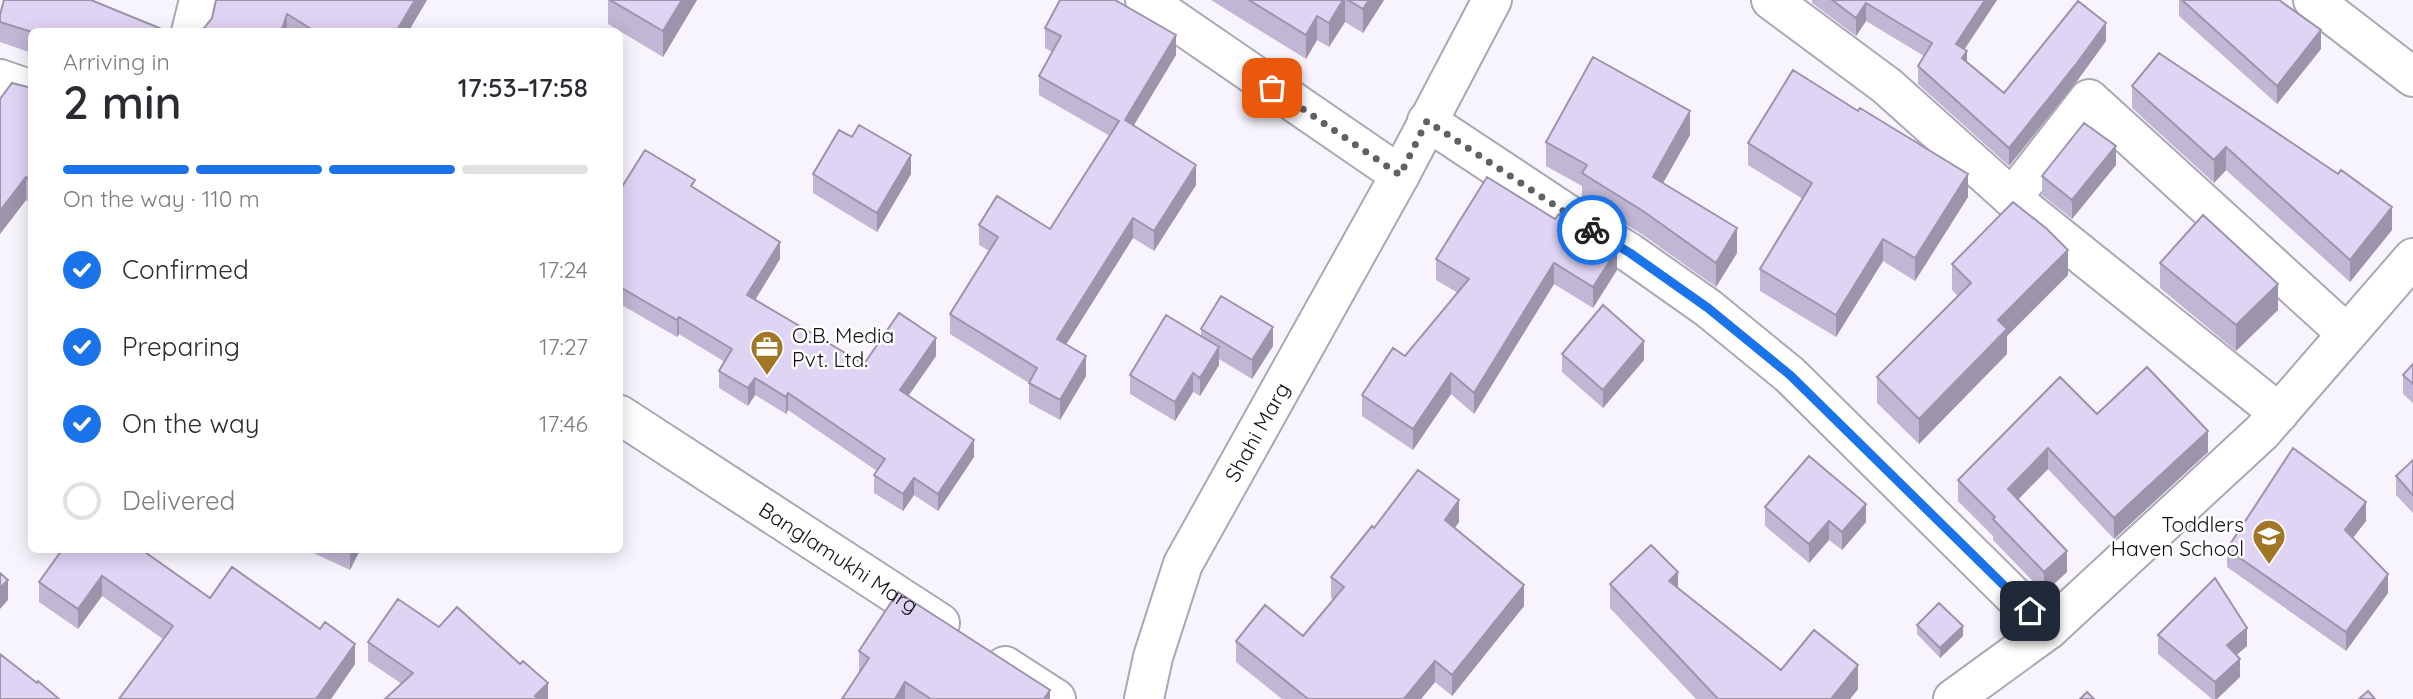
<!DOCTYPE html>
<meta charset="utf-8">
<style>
body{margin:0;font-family:Quicksand,sans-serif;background:#f2f2f3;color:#2b2b33;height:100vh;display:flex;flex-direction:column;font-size:26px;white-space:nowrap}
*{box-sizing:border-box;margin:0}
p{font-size:23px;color:#7c7c81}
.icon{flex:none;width:38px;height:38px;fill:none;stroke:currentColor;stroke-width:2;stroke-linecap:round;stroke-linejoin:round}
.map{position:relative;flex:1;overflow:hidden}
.drawer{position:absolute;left:28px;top:28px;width:595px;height:525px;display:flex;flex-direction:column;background:#fff;border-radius:10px;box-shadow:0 4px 18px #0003}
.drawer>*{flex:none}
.pin{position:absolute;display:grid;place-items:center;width:60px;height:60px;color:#fff;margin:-30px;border-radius:14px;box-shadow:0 4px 10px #0006}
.courier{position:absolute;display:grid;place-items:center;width:70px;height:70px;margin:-35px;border:5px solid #1a73e8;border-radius:50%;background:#fff;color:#222;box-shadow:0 2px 9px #0007}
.overview em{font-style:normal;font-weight:600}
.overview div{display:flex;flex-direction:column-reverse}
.overview{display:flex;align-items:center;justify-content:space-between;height:119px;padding:0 35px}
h1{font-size:46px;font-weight:600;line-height:52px}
.bar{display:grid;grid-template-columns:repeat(4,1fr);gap:10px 7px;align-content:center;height:84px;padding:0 35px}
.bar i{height:9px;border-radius:5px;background:#e1e1e2}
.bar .active{background:#1a73e8}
.bar p{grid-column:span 4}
ol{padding:0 35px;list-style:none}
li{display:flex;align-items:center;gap:21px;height:77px}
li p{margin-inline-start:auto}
li .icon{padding:7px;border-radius:50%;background:#1a73e8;color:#fff;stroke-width:4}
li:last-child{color:#7c7c81}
li i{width:38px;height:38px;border:4px solid #e1e1e2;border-radius:50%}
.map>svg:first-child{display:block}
</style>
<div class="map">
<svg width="2413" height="699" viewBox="0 0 2413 699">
<rect width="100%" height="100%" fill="#f8f4fe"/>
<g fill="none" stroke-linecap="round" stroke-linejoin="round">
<defs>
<g id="minor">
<path d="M1145,0L1400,175"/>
<path d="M1771,0L1887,86L2021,206L2279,413"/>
<path d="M2313,0L2413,77"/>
<path d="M191,32L199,0"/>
<path d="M0,79L32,90"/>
<path d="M1427,121L1572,217L1630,253L1708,308L1790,375L2048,630L2262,432L2413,258"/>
<path d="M2012,198L2089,99L2347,334"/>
<path id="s1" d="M620,415L940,623"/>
<path d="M1005,666L1056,699"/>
<path id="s2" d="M1144,699L1153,657L1183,564L1400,175L1492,0"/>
<path d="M1953,699L2048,630"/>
</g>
</defs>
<use href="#minor" stroke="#aca7b5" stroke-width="42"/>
<use href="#minor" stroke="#fff" stroke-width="38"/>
</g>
<path fill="#c1b6d3" d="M216,0H427L408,32H201L212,18Z
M608,0H697L663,57L608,24Z
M1211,0H1384L1363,33L1345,22L1329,47L1317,40L1306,59Z
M1812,0H1997L1964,50L1967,62L2004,93L2106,41L2077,81L2009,166L1918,84V66L1924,56L1866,21L1856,36L1812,3Z
M2179,0H2182L2321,49L2277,104L2179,16Z
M0,15L32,32V53L0,42Z
M1045,28L1176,55L1133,126L1196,185L1154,251L1133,238L1066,344L1086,376L1060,420L1029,403V383L950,334V314L989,251L979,245V225L1050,229L1110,136L1039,95V76L1052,52L1045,48Z
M2132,86L2392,230L2350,282L2226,170L2214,183L2132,108Z
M32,88V205L26,200L0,234V99Z
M1690,135L1663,183L1737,253L1716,287L1643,235L1582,197V186L1546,166V142Z
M1748,143L1968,197L1915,281L1883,261L1836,337L1760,291V269L1803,199L1748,165Z
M2116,165L2072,219L2042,195V176Z
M813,174H911L877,232L813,193Z
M1487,177L1617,270L1593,308L1554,284L1474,414L1451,394L1413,450L1362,416V395L1405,356L1458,293L1436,280V259Z
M695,188L780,259L755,300L864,364L936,356L908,396L974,457L938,511L914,495L903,511L874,493V475L877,471L788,410L786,414L755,395L748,406L719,388V371L725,362L679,334L677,337L620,304V190Z
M2160,263L2278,310L2236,351L2160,288Z
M1952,264L2068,275L2007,336V354L1919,444L1877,403V377L1958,296L1952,290Z
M1201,329L1273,346L1252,379L1219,359V365L1200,396L1193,392L1175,421L1130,394V375L1201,336Z
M1562,354L1644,360L1603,408L1562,372Z
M2413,364V403L2403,394V375Z
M2097,414L2208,452L2114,539L2048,469L2018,499L2067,572L2044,593L1993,540V536L1958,501V480Z
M2413,460V513L2396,495V476Z
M1765,507L1866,522L1842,550L1829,540L1809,563L1765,526Z
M2366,521L2353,538L2388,593L2346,651L2227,567V549Z
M1459,522L1455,528L1524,606L1452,696L1435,682L1421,699H1282L1236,662V641L1303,636L1333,600L1331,598V577L1374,528Z
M62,550L210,598L355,664L331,699H119L163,639L102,596L78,629L39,602V582Z
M307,550H360L350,570Z
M1610,584L1678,588L1781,670L1858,689L1850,699H1696L1610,608Z
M1917,625L1963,636L1940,658L1917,634Z
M2158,635L2247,646L2237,655L2240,677L2217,699H2212L2158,654Z
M368,642L548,699L402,684L368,661Z
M859,651L1050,699H842L859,674Z"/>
<path fill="#9d94ac" d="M415,0H427L408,32H397Z
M682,0H697L663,57V31Z
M1343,0H1345V22L1329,47V23Z
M1369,0H1384L1363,33V9Z
M1985,0H1997L1956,62V44Z
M1866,3V21L1856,36V18Z
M287,14V32H281Z
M1317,16V40L1306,59V35Z
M2106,23V41L2077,81L2009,166V148Z
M2321,30V49L2277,104V86Z
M1176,35V55L1125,140V120Z
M1967,51V69L1962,58Z
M1690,111V135L1653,201V177Z
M2116,146V165L2072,219V200Z
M2226,147V170L2214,183V160Z
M911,155V174L877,232V213Z
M1196,165V185L1154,251V231Z
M1968,174V197L1915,281V258Z
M26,177V200L0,234V211Z
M2392,207V230L2350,282V260Z
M1133,218V238L1057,359V339Z
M1737,228V253L1716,287V263Z
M1883,239V261L1836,337V315Z
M780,242V259L747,313V295Z
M1617,250V270L1593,308V287Z
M2068,250V275L2007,336V354L1919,444V419L1998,320Z
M1554,263V284L1474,414V393Z
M2278,284V310L2236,351V325Z
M679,317V334L677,337V320Z
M1273,327V346L1252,379V360Z
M936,338V356L900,408V390Z
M1644,341V360L1603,408V390Z
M1219,347V365L1200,396V378Z
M1086,356V376L1060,420V400Z
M1193,373V392L1175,421V402Z
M1451,373V394L1413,450V429Z
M755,378V395L748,406V388Z
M788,393V410L786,414V397Z
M2208,431V452L2114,539V518Z
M974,440V457L938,511V494Z
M2048,448V469L2008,510V489Z
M914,478V495L903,511V494Z
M1459,500V522L1445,541V520Z
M2366,502V521L2345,548V530Z
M1866,504V522L1842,550V532Z
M1829,521V540L1809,563V544Z
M350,550H360L350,570Z
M2067,551V572L2044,593V572Z
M1678,572V596L1669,581Z
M2388,574V593L2346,651V632Z
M102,576V596L78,629V609Z
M8,580V600L0,609V588Z
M1524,585V606L1452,696V675Z
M1963,626V636L1940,658V648Z
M2247,628V646L2227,663V645Z
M355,644V664L331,699H316Z
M2240,659V677L2217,699H2215V682Z
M1435,661V682L1421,699H1404Z
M1858,665V689L1850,699H1831Z
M905,682V699H895Z
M548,683V699H535V696Z
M1050,690V699H1044Z"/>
<path fill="#e0d4f5" stroke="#9d94ac" stroke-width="2" d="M4,0H91L169,32H32L0,22V15Z
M216,0H415L397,30L399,32H316L287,14L281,32H201L212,18Z
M610,0H682L663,31Z
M1060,0H1115L1176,35L1125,120L1196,165L1154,231L1133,218L1057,339L1086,356L1060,400L1029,383L1037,368L950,314L998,237L979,225L997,196L1050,229L1119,121L1039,76L1061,36L1045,28Z
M1249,0H1343L1329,23L1317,16L1306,35Z
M1348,0H1369L1363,9Z
M1832,0H1985L1956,44L1967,51L1962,58L2004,93L2078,1L2106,23L2077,63L2009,148L1918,66L1932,43L1866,3L1856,18Z
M2182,0H2279L2321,30L2277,86Z
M2159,53L2338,174L2341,170L2392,207L2350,260L2226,147L2214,160L2132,86Z
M1593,57L1690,111L1653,177L1737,228L1716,263L1643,211L1582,173L1587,165L1546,142Z
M1793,70L1858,111L1860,108L1968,174L1915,258L1883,239L1836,315L1760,269L1812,183L1748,143Z
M12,83L32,88V182L26,177L0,211V99Z
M2084,123L2116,146L2072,200L2042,176Z
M859,125L911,155L877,213L813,174L839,130L852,137Z
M645,150L695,180L691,186L780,242L747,295L864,364L899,313L936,338L900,390L974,440L938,494L914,478L903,494L874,475L885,459L788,393L786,397L755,378L748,388L719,371L732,349L679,317L677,320L620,287V190Z
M1487,177L1555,219L1559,214L1617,250L1593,287L1554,263L1474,393L1451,373L1413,429L1362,395L1393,348L1405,356L1469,279L1436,259Z
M2013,202L2047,229L2068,250L1998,320L2007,329L1919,419L1877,377L1971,283L1952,264Z
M2203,215L2278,284L2236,325L2160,263Z
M1221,296L1273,327L1252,360L1201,329Z
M1603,305L1644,341L1603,390L1562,354Z
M1166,315L1219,347L1200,378L1193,373L1175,402L1130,375Z
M2413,364V384L2403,375Z
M2147,367L2208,431L2114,518L2048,448L2008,489L2067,551L2044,572L1993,519L1995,517L1958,480L2060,377L2097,414Z
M2293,448L2366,502L2345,530L2388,574L2346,632L2227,549Z
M1809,456L1866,504L1842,532L1829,521L1809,544L1765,507Z
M2413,460V495L2396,476Z
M1418,470L1459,500L1445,520L1524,585L1452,675L1435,661L1404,699H1308L1236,641L1265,605L1303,636L1344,587L1331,577L1372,526L1374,528Z
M1651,545L1678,572L1669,581L1781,670L1814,630L1858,665L1831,699H1718L1610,584Z
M62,550H142L210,598L232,567L320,629L325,622L355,644L316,699H119L173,626L102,576L78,609L39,582Z
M0,573L8,580L0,588Z
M2215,578L2247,628L2227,645L2240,659L2215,682L2158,635Z
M898,592L1050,690L1044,699H931L905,682L895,699H842L869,658L859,651Z
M398,599L439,627L457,607L520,664L523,661L548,683L535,696L539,699H385L413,673L368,642Z
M1939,603L1963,626L1940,648L1917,625Z
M0,654L37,683L38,681L59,699H0Z
M2368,691L2375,699H2359Z
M2087,692L2094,699H2080Z"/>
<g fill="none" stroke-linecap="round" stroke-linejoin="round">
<path stroke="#626067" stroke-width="7" stroke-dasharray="0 12.6" d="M1272,88L1400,175L1427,121L1592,230"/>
<path stroke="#1a73e8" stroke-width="9" d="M1592,230L1630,253L1708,308L1790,375L2030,611"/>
</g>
<defs>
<symbol id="office-pin" viewBox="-11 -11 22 30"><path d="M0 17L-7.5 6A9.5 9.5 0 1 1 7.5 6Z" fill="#a27627" stroke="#fff"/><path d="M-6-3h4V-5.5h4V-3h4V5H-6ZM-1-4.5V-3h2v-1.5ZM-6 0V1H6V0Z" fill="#fff"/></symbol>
<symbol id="school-pin" viewBox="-11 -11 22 30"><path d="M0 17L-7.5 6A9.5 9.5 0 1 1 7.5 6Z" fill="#a27627" stroke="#fff"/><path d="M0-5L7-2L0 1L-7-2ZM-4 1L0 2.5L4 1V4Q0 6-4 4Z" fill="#fff"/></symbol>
</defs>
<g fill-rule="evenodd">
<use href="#office-pin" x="748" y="328" width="38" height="52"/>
<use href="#school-pin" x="2250" y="517" width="38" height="52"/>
</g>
<g text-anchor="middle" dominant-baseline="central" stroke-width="5" stroke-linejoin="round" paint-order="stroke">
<g font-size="21" fill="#121015" stroke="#fff" text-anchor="start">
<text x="792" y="335">O.B. Media<tspan x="792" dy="24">Pvt. Ltd.</tspan></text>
<text x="2244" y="524" text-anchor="end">Toddlers<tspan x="2244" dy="24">Haven School</tspan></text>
</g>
<g font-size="21" fill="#121015" stroke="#fff">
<text stroke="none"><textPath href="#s2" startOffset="292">Shahi Marg</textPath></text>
<text stroke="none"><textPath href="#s1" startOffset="261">Banglamukhi Marg</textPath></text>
</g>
</g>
</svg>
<div class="pin" style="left:1272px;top:88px;background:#ea580c"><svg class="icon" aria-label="bag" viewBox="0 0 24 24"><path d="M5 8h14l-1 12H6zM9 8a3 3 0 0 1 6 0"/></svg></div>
<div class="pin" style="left:2030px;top:611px;background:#1f2937"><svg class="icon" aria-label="home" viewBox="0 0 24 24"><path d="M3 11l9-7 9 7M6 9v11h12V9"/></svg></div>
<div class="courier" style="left:1592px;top:230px"><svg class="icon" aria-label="bike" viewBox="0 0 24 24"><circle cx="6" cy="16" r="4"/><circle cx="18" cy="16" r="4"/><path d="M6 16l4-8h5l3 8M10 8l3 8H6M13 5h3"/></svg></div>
<section class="drawer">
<div class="overview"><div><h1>2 min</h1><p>Arriving in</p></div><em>17:53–17:58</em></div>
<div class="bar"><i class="active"></i><i class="active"></i><i class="active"></i><i></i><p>On the way · 110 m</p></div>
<ol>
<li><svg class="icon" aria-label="check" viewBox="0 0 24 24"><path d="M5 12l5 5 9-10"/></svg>Confirmed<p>17:24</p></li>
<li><svg class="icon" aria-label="check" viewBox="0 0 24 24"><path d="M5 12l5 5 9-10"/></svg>Preparing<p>17:27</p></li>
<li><svg class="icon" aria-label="check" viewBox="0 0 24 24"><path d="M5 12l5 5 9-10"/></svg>On the way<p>17:46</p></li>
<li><i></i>Delivered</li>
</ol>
</section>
</div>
